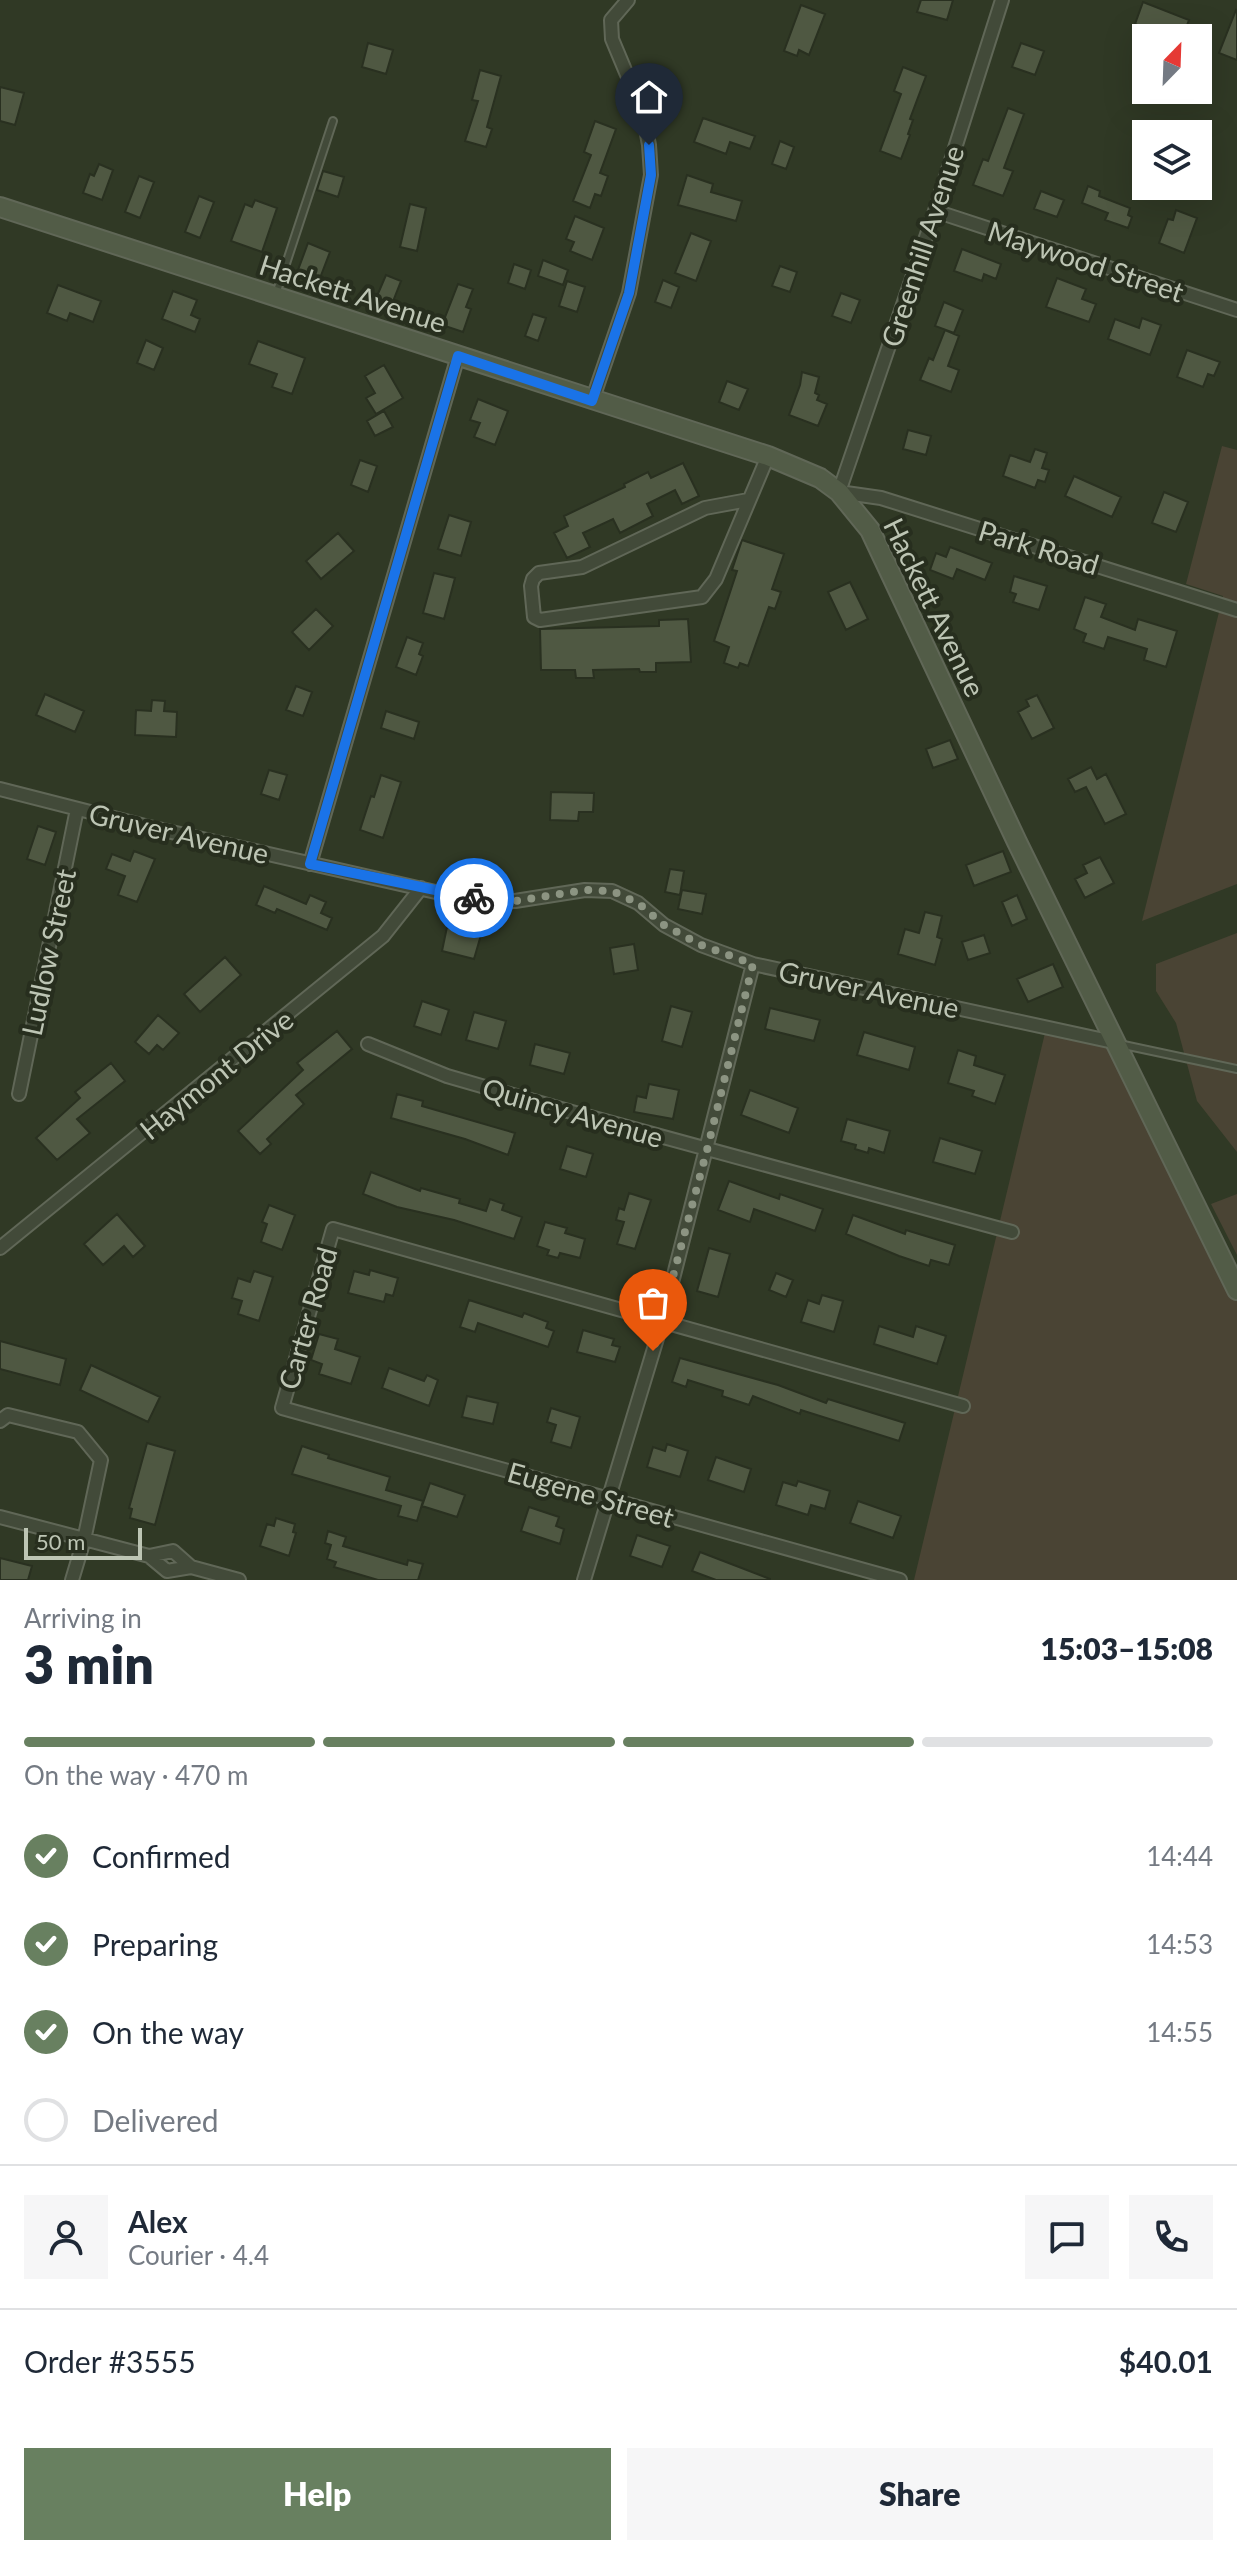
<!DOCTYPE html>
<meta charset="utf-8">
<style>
body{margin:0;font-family:Lato,sans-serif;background:#f6f6f7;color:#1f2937;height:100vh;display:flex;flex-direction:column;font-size:30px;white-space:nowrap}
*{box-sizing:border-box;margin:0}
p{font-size:26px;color:#747a83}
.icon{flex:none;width:44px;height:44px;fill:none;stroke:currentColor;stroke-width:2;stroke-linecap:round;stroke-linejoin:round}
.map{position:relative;height:1580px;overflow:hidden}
.panel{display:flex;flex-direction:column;background:#fff;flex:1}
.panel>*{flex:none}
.needle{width:52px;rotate:23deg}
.fabs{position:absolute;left:1132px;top:24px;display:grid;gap:16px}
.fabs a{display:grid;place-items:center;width:80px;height:80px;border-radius:0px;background:#fff;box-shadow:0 8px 32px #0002;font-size:40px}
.scale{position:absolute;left:24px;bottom:20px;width:118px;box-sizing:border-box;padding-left:8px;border:4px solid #bdc5b4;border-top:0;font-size:22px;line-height:28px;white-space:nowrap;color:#bdc5b4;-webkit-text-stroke:6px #272e1e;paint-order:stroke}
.pin{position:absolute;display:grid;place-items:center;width:68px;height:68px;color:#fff;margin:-82px -34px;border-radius:50% 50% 50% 0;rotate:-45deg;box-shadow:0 0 8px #0007}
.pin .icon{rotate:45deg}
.courier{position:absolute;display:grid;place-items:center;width:80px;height:80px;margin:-40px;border:6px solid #1a73e8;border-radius:50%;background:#fff;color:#222;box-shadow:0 2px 10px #0007}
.head em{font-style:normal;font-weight:800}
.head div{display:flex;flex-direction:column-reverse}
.head{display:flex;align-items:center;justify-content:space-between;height:136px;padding:0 24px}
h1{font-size:52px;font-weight:800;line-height:60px}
.bar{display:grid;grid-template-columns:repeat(4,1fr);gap:12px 8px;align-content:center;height:96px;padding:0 24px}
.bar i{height:10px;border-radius:6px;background:#e0e1e3}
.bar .current{background:#688060}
.bar p{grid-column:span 4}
.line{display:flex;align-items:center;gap:20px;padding:0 24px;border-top:2px solid #e0e1e3}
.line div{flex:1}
.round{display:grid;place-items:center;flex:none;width:84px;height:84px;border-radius:0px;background:#f6f6f7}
ol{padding:0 24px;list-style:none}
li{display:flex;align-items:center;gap:24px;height:88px}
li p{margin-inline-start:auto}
li .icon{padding:8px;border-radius:50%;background:#688060;color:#fff;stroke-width:4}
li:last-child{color:#747a83}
li i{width:44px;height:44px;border:4px solid #e0e1e3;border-radius:50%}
.button{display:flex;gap:16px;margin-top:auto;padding:16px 24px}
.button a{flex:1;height:92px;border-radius:0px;background:#688060;color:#fff;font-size:32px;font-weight:800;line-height:92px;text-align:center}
.button a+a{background:#f6f6f7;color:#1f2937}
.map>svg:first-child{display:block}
</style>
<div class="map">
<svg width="1237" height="1580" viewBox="0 0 1237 1580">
<rect width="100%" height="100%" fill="#303925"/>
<path fill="#4a4434" d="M1222,446L1237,450V884L1142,921L1223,596L1186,584Z
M1237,933V1152L1197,1101L1176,1023L1156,991V964Z
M1045,1033L1118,1043L1237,1290V1580H914Z
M1237,1194V1255L1211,1204Z"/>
<path fill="#4f5842" stroke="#293020" stroke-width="2" d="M921,0H953L947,20L917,12Z
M1143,2L1189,20L1182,38H1144L1147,29L1135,24Z
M801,5L825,14L809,55L799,50L797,56L784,51Z
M1236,10L1237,11V60L1219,53Z
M368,43L393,50L386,74L362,67Z
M1021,43L1044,51L1035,75L1012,67Z
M903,67L926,76L910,119L913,120L908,134L910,135L901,159L880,151L901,94L894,91Z
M480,70L501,76L487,127L492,129L486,147L465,141L478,101L472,100Z
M0,87L24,93L15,125L0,121Z
M1008,108L1024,114L1004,168L1013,171L1003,196L973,185L983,159L988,161Z
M703,118L755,136L750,149L730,142L726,154L694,142Z
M595,121L616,129L600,173L608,176L601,196L595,194L590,208L573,201L591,155L584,152Z
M780,141L794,147L786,169L772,164Z
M99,164L113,170L102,200L83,193L90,174L94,176Z
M323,171L344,177L338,197L317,190Z
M687,175L713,184L711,192L742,201L736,221L678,205Z
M139,176L154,182L140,218L125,212Z
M1088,186L1100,191L1099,196L1130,208L1128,215L1132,217L1128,228L1105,220L1108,213L1082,203Z
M1041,191L1064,200L1057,217L1034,209Z
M199,196L214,202L200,238L185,232Z
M255,200L277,208L262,252L231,241L245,204L252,207Z
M410,204L426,208L417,251L400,247Z
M1176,210L1197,218L1184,253L1159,243L1168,219L1173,220Z
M575,216L604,228L592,260L570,251L574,242L566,239Z
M691,233L711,241L696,281L675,273Z
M308,243L330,252L320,278L298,270Z
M962,249L1001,264L996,279L984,274L982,281L954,271Z
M543,260L568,270L563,285L538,276Z
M514,264L531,270L525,289L508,283Z
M780,266L797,272L790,292L772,286Z
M386,275L401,281L390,309L374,303Z
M1057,278L1086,289L1082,299L1096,304L1089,322L1046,307Z
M663,280L679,287L671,308L655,302Z
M567,281L585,287L577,312L559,306Z
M458,284L473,289L466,307L471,309L463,332L442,325Z
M58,285L101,301L93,322L70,313L67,321L47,313Z
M173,291L197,300L191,315L200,319L195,332L162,319Z
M841,293L860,300L851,323L832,316Z
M944,302L963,310L954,333L935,326Z
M533,314L546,318L538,341L525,336Z
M1142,318L1161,325L1150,355L1108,339L1115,319L1139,328Z
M945,330L959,336L948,366L959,370L951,392L920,380L929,358L933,360Z
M146,340L163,348L154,370L137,363Z
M258,341L305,358L292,394L272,387L277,374L249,364Z
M1187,350L1220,362L1214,376L1208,374L1203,387L1177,377Z
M384,365L403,398L376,414L366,398L375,393L365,376Z
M802,372L819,377L815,393L819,395L817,400L827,404L818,426L789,415L800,385Z
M727,381L748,389L739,410L719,402Z
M478,399L508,411L495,445L474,437L480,423L470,420Z
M384,411L393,427L375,436L367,421Z
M908,430L931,436L926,455L903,449Z
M1035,449L1047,453L1042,468L1049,470L1045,482L1038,480L1035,488L1003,476L1010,455L1030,462Z
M360,460L377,466L368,492L351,485Z
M683,463L699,496L682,504L675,490L647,504L653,516L620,533L613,519L583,533L590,547L567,558L554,533L568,526L564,516L625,487L624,484L648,472L651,478Z
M1074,476L1121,497L1112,517L1065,496Z
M1164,492L1188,502L1176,532L1152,523Z
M449,515L471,522L461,556L438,549Z
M338,533L354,551L321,579L306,561Z
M742,540L784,554L772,589L781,592L775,609L769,607L748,666L740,663L738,668L724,663L729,647L714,641L737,571L732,570Z
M950,547L992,563L985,580L957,569L953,579L930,570L936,553L946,557Z
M434,573L455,578L444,619L423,613Z
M1014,576L1047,586L1039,610L1013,602L1016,594L1010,592Z
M850,582L868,619L846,630L828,592Z
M1085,597L1106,604L1101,617L1135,630L1138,619L1177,631L1166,667L1144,660L1147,649L1108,637L1104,649L1083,642L1086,634L1074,629Z
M316,609L333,626L309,650L292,632Z
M688,619L691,662L656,663V672H640L639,669L593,670L594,678H576L575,670H541L540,629L659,626V620Z
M407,637L423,643L419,654L423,656L416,675L396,667Z
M296,686L312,692L303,716L286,710Z
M45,694L84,711L75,732L36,715Z
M1037,695L1054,728L1032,739L1018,712L1029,706L1026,700Z
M152,700L165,701L164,711L177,712L176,737L135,735L136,710L151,711Z
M386,711L419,722L414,739L381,728Z
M950,740L958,759L933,768L926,749Z
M1091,767L1097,779L1106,774L1126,814L1105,824L1086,787L1075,792L1068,779Z
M269,770L287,775L279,800L261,794Z
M381,775L401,782L383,838L360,830L371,796L374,797Z
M551,792L594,793L593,812H579L578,821L550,820Z
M38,826L56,832L45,865L27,859Z
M134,851L155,859L137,902L118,895L125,876L106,869L112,854L130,861Z
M1003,851L1011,872L974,886L966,865Z
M1100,857L1114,883L1085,898L1075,879L1087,873L1083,865Z
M670,869L684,871L680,895L665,892Z
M264,886L306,904L310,895L326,902L321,913L332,918L327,930L277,909L275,913L256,905Z
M682,890L706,894L702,914L678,909Z
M1017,895L1027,919L1012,926L1002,902Z
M925,912L942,916L937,937L942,939L935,965L898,954L905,929L919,933Z
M447,927L481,935L474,959L442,951Z
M984,935L990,953L968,960L962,942Z
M634,944L638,970L614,974L610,948Z
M225,957L241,975L200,1012L184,994Z
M1053,964L1063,987L1028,1002L1017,979Z
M422,1001L449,1010L441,1035L414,1026Z
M671,1006L692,1012L682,1047L662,1041Z
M770,1008L820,1020L814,1041L765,1029Z
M474,1012L506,1021L498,1049L466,1040Z
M158,1015L179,1033L163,1050L157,1045L149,1054L135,1042Z
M337,1031L352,1049L296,1095L304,1104L267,1139L271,1144L260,1154L238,1131L303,1070L297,1063Z
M864,1032L915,1047L909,1070L857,1055Z
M535,1044L570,1053L564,1074L530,1065Z
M958,1050L976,1056L974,1065L1005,1075L995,1104L972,1096L974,1091L948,1083Z
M111,1063L125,1081L77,1119L90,1133L57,1160L36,1138L80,1098L75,1092Z
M649,1084L679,1090L673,1119L634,1112L637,1096L646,1098Z
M750,1090L798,1108L789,1133L741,1115Z
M397,1094L423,1101L422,1106L515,1133L508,1155L465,1139L391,1118Z
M847,1119L890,1131L884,1153L869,1148L868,1153L855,1149L856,1145L841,1141Z
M940,1138L982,1151L975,1174L933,1162Z
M567,1146L593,1154L586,1177L560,1169Z
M371,1172L420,1191L421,1188L460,1199L459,1203L486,1211L490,1199L504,1204L502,1210L522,1217L514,1239L454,1220L397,1207L363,1194Z
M729,1181L779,1199L780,1194L823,1209L815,1231L754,1209L750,1222L718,1210Z
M629,1193L651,1200L635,1249L617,1244L624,1222L616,1220L619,1208L624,1210Z
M269,1205L295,1215L282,1250L261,1242L267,1224L262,1222Z
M117,1214L145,1246L133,1257L124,1246L103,1265L84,1244Z
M853,1215L905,1234L906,1230L955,1245L949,1265L931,1260L929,1266L899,1256L846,1234Z
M545,1222L567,1228L565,1233L585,1239L580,1258L560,1253L558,1258L547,1255L549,1250L537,1246Z
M709,1248L730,1254L718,1297L697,1291Z
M370,1270L398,1278L393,1296L386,1294L384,1302L348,1293L354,1271L369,1275Z
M254,1271L273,1277L259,1321L238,1314L242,1301L232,1298L238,1278L250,1282Z
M776,1273L793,1280L786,1297L769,1290Z
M822,1295L843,1301L834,1332L801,1322L808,1300L819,1304Z
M469,1300L522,1317L524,1313L548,1322L546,1328L554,1331L548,1347L478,1323L475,1332L460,1327Z
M879,1326L913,1337L916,1326L946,1336L937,1364L874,1344Z
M583,1330L614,1339L612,1345L620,1347L615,1362L577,1352Z
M319,1334L338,1339L335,1349L360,1357L351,1384L319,1374L322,1364L311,1360Z
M0,1341L66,1359L60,1385L0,1369Z
M680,1358L778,1385L826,1403L828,1399L905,1423L899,1441L801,1410L800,1414L753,1396L749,1405L722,1396L723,1391L688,1380L686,1387L672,1382Z
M91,1365L160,1397L148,1422L80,1390Z
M389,1368L424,1381L427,1375L438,1380L429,1406L382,1388Z
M467,1396L498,1403L493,1424L462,1417Z
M551,1408L580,1417L571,1448L551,1442L556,1425L547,1422Z
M147,1443L175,1451L155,1525L130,1518L132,1509L129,1508Z
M667,1444L688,1451L680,1477L647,1467L653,1447L665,1451Z
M302,1446L329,1455L328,1458L390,1477L386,1490L423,1501L417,1521L398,1516L401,1506L292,1474Z
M716,1457L751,1469L744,1492L708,1480Z
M798,1481L830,1491L825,1509L811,1505L808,1515L776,1505L783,1482L796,1486Z
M430,1483L465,1495L457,1517L422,1506Z
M858,1501L901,1516L893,1538L850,1523Z
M529,1507L559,1517L556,1526L564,1529L560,1544L521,1531Z
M276,1518L295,1524L293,1532L296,1533L289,1556L260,1546L267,1524L274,1526Z
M328,1531L346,1537L343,1546L407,1565L408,1560L423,1564L418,1580H378L334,1567L336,1562L327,1559L331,1545L325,1543Z
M637,1535L670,1546L662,1567L630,1556Z
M700,1552L770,1579V1580H716L692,1571Z
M0,1558L32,1566L28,1580H0Z"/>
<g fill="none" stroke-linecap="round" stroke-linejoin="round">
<defs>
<path id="service" d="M276,294L333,121
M1119,1044L1237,1069"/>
<path id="minor" d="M1002,0L935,211L839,492L881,498L1237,610
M935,211L1237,310
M592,401L629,293L651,175L649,145L643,113L612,39L611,20L628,0
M748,500L705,508L582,567L539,573L533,579L531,586L534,617L540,620L702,597L716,579L768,456
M0,789L145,826L440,893L495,901H515L585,890L612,891L638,903L664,925L701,945L753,964L1118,1043
M310,864L458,356
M368,1044L447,1076L568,1111L1012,1232
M19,1094L77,809
M0,1248L383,936L421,888
M0,1421L8,1415L78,1432L101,1460L84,1540L72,1580
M0,1517L149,1556L173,1551L191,1567L239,1580
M149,1556L167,1571L191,1567
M584,1580L662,1322L753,964
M900,1580L282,1408L333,1229L963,1406"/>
<path id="secondary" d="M0,207L768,456L820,478L839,492L870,530L1017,842L1237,1290"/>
</defs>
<use href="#service" stroke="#606757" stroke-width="10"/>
<use href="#minor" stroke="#606757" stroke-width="16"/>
<use href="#secondary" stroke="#606757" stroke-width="22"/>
<use href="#service" stroke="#424a39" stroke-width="6"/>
<use href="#minor" stroke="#424a39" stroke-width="12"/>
<use href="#secondary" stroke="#525c47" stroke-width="18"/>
</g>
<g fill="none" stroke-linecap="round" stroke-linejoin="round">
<path stroke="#8c9482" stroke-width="8" stroke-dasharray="0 14.4" d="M474,898L515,901L585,890L612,891L638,903L664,925L701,945L753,964L707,1150L653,1351"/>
<path stroke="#1a73e8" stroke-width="10" d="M474,898L310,864L458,356L592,401L629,293L651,175L649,145"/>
</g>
<g text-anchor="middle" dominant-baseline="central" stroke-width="8" stroke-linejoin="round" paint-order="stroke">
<g font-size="28" fill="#bdc5b4" stroke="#272e1e">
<text transform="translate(922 246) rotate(-72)">Greenhill Avenue</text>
<text transform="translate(1086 261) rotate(18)">Maywood Street</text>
<text transform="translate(353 293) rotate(18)">Hackett Avenue</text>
<text transform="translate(1039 547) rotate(17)">Park Road</text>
<text transform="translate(935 607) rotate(64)">Hackett Avenue</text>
<text transform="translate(179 833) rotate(13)">Gruver Avenue</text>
<text transform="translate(48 952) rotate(-78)">Ludlow Street</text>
<text transform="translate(869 989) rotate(12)">Gruver Avenue</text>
<text transform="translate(216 1074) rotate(-39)">Haymont Drive</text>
<text transform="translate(573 1112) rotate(16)">Quincy Avenue</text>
<text transform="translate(307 1318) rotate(-74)">Carter Road</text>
<text transform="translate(591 1494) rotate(16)">Eugene Street</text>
</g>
</g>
</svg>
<div class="fabs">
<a><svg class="needle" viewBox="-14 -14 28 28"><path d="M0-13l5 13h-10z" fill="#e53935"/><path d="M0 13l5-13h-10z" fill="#747a83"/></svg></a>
<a><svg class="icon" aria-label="layers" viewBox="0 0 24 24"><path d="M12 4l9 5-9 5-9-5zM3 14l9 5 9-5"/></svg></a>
</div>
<div class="scale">50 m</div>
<div class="pin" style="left:653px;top:1351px;background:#ea580c"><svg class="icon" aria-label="bag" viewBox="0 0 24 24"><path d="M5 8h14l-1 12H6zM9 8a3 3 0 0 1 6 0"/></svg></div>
<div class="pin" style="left:649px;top:145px;background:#1f2937"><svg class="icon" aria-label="home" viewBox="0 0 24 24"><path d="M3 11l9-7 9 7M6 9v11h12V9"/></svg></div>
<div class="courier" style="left:474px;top:898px"><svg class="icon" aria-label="bike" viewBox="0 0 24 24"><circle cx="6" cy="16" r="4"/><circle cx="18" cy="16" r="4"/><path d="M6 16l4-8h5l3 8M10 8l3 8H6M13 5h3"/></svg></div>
</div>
<section class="panel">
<div class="head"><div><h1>3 min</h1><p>Arriving in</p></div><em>15:03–15:08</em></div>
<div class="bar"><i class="current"></i><i class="current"></i><i class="current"></i><i></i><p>On the way · 470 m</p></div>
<ol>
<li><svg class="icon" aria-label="check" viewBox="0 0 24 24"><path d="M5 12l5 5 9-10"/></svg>Confirmed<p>14:44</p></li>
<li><svg class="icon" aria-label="check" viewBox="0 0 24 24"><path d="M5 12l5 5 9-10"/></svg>Preparing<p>14:53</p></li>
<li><svg class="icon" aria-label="check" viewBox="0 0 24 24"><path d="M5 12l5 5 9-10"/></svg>On the way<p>14:55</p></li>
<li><i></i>Delivered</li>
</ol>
<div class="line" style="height:144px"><a class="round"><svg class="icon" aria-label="person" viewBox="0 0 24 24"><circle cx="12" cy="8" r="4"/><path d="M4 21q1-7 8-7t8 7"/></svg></a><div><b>Alex</b><p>Courier · 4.4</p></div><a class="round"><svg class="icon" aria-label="chat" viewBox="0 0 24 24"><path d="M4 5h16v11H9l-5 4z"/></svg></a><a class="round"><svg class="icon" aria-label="phone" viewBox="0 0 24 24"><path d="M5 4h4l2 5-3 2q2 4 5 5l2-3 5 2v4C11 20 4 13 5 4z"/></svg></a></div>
<div class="line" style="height:104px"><div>Order #3555</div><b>$40.01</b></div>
<div class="button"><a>Help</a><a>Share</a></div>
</section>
